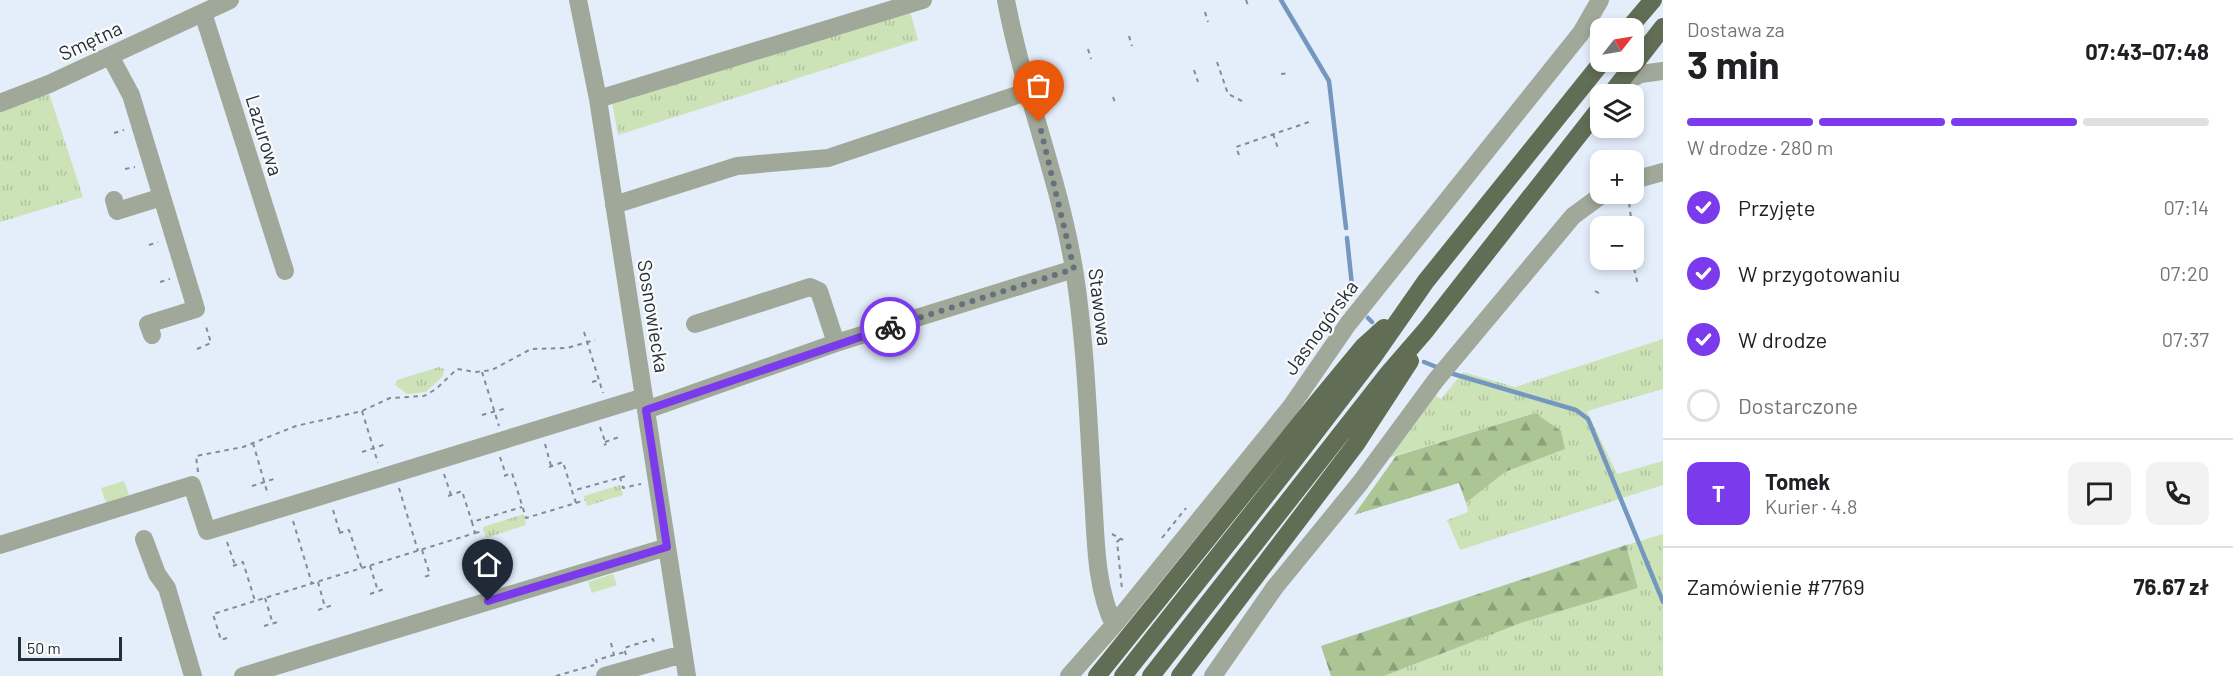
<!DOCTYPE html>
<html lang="pl">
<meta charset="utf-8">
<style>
body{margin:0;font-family:Barlow,sans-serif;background:#f2f2f2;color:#202124;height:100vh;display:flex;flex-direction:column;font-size:22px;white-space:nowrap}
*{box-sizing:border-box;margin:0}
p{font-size:20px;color:#757577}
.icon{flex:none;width:33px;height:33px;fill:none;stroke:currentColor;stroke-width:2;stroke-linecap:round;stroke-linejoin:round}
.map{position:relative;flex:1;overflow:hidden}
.panel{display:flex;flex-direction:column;background:#fff;width:570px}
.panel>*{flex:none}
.needle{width:39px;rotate:59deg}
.buttons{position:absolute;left:1590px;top:18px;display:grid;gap:12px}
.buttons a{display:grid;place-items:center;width:54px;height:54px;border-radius:12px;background:#fff;box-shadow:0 3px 9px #0003;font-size:30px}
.scale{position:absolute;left:18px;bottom:15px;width:104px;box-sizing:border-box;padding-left:6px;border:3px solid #242e39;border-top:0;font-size:16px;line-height:21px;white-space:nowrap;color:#242e39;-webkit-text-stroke:4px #fafafa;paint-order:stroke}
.pin{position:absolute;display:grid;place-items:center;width:51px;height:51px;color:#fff;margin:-62px -26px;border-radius:50% 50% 50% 0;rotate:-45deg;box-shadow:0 0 6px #0007}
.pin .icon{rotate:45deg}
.courier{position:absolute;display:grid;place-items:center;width:60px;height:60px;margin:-30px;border:4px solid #7c3aed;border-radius:50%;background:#fff;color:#222;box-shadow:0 2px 8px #0007}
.summary em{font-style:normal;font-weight:700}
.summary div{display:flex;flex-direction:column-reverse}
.summary{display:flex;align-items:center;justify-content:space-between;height:102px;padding:0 24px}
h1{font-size:39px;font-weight:700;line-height:45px}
.bar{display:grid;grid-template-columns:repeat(4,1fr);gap:9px 6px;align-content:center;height:72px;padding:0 24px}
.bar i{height:8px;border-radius:4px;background:#e0e0e0}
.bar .active{background:#7c3aed}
.bar p{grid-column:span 4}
.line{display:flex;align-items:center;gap:15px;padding:0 24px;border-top:2px solid #e0e0e0}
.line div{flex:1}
.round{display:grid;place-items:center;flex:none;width:63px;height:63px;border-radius:12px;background:#f2f2f2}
ol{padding:0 24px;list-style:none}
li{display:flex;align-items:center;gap:18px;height:66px}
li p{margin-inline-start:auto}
li .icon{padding:6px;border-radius:50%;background:#7c3aed;color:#fff;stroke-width:4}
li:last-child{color:#757577}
li i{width:33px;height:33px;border:3px solid #e0e0e0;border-radius:50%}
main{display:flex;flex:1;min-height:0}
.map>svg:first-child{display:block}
</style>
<main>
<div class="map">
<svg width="1663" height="676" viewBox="0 0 1663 676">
<defs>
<pattern id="grass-tufts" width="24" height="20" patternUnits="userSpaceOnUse" patternTransform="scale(1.5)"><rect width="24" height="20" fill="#cce3b7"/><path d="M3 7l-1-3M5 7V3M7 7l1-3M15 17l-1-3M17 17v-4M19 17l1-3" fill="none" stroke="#afc39e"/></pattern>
<pattern id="forest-firs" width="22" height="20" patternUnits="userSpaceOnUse" patternTransform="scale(1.5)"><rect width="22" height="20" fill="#acc595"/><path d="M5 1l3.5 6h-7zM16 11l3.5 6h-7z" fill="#8ca07b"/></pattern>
</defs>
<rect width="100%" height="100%" fill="#e4eefa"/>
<path fill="url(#grass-tufts)" d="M909,8L918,40L618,135L612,103Z
M47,87L83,197L0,222V111Z
M1663,339V389L1587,411L1617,474L1663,461V485L1460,550L1447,520L1468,512L1466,503L1505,472L1565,449L1535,413L1384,459L1433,394L1441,399L1463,372L1515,387Z
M439,367L444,369L443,376L426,392L407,394L395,385L397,380Z
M620,485L623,495L587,506L584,496Z
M524,514L526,525L486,538L483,527Z
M1663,534V676H1384L1521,623L1638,588L1626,545Z"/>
<path fill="url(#forest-firs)" d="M1535,413L1561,431L1565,449L1505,472L1466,503L1459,483L1354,515L1396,456Z
M1626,545L1638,588L1521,623L1384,676H1331L1321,646Z"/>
<path fill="#cce3b7" d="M124,481L129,495L106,503L101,488Z
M613,574L617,585L592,593L588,582Z"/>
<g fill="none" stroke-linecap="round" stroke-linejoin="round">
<path stroke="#7497bf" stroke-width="4.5" d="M1281,0L1329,81L1346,228
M1347,238L1353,295
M1368,318L1372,322
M1424,362L1439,368
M1450,373L1576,410L1588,419L1663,602"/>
<path stroke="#828c98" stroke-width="2" stroke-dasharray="4.5 4.5" stroke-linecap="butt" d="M1246,0L1249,8
M1205,12L1208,22
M1129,36L1132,46
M1088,49L1091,59
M1217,62L1228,94L1246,103
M1194,70L1198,82
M1281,74L1290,73
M1113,97L1116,105
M114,133L124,130
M1273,134L1279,151
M1239,155L1236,147L1309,122
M125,169L135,167
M1628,194L1632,226
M149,245L158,242
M1632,260L1638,285
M160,282L170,279
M1595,291L1602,295
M584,332L603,393
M197,349L211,343L205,323
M482,372L499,426
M592,382L599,380
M362,411L378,463
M482,415L507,408
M600,427L606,444L604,445
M605,442L619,437
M253,443L268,495
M545,444L551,466
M362,452L386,444
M500,457L506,475
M549,467L563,462L572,491
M198,472L196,456L243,447L296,426L362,411L390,398L424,396L436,389L457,369L476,372L492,370L531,349L567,348L595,340
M444,474L451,495
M504,476L512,473L526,518L576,503L572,491L626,476
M620,477L623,488L641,484
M252,486L277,478
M399,488L418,551
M448,496L462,491L472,522
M576,503L585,500
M333,510L340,533
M293,521L312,584
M339,533L349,530L362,569
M475,533L484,531
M1112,534L1123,540
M1162,538L1186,508
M1120,539L1117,542L1122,589
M227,542L235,565
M422,550L430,575L424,577
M233,566L243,562L255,601
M370,566L378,591
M318,582L325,607
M370,594L387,588
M265,598L273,624
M318,610L333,605
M264,626L281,621
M227,638L221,640L213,614L475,533L472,522L522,507
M611,643L614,655
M626,655L624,648L653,639L655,646
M597,663L596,660L625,652
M556,676L594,665"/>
<path stroke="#a0a899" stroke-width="18" d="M578,0L598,99L687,676
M1006,0C1023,91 1059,178 1074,269C1086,344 1088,420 1093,496C1096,538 1095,586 1114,625
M203,13L285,271
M110,56L131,95L196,309L148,324L152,335
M1618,85L1641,74L1663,71
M598,99L923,0
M0,103L49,84L230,0
M1634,180L1663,172
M114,200L117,211L162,197
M614,205L737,166L828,158L1029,91
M695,324L810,287L819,291L836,343L1074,269
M646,410L836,343
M144,539L157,574L167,588L193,676
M0,545L192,485L207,531L644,397
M243,676L667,547
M605,676L683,654
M1069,676L1114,625L1290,408L1348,324L1581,33L1600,0
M1213,676L1275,587L1360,483L1436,380L1573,216L1603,194"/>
<path stroke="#616e55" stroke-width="18" d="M1629,28L1653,0
M1611,94L1663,27
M1097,676L1316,404L1363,347L1384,328
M1123,676L1294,460L1373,357L1426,281L1602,62
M1151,676L1387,375L1426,330L1600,108
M1180,676L1356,444L1410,361"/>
</g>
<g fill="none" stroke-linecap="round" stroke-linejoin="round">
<path stroke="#67717d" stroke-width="6" stroke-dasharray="0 10.8" d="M890,327L1074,269L1039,122"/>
<path stroke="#7c3aed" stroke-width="8" d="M488,601L667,547L646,410L890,327"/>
</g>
<g text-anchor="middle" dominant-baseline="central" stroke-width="4.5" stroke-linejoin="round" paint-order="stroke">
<g font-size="20" fill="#242e39" stroke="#fafafa">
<text transform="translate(90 40) rotate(-25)">Smętna</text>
<text transform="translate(265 135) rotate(73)">Lazurowa</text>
<text transform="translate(1101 307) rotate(83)">Stawowa</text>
<text transform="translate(654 316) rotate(81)">Sosnowiecka</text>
<text transform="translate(1320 327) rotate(-54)">Jasnogórska</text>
</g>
</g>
</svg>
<div class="buttons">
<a><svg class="needle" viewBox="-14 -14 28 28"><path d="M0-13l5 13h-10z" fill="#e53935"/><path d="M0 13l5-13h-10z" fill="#757577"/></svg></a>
<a><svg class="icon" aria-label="layers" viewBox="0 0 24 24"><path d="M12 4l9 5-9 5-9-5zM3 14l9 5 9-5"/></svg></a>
<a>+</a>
<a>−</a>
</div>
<div class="scale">50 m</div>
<div class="pin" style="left:1039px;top:122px;background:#ea580c"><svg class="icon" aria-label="bag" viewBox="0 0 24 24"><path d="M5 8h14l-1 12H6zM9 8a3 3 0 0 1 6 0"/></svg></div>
<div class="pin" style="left:488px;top:601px;background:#1f2937"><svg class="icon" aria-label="home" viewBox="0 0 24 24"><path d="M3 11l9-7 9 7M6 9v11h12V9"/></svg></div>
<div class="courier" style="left:890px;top:327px"><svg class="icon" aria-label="bike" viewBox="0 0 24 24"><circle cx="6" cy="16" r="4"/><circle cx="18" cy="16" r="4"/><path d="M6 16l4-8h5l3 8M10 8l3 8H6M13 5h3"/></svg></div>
</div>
<section class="panel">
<div class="summary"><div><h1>3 min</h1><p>Dostawa za</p></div><em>07:43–07:48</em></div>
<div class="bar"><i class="active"></i><i class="active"></i><i class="active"></i><i></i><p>W drodze · 280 m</p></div>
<ol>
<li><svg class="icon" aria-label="check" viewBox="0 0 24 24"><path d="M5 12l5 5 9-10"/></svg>Przyjęte<p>07:14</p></li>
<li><svg class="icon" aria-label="check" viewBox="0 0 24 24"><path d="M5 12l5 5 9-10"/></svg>W przygotowaniu<p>07:20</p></li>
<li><svg class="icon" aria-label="check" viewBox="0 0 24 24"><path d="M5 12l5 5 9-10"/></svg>W drodze<p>07:37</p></li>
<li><i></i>Dostarczone</li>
</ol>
<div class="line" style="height:108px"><b class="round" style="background:#7c3aed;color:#fff">T</b><div><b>Tomek</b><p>Kurier · 4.8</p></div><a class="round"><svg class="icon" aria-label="chat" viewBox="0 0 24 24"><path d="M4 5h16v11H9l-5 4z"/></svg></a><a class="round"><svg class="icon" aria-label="phone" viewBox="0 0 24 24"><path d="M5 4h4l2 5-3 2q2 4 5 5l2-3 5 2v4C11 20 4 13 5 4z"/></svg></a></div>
<div class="line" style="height:78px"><div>Zamówienie #7769</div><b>76.67 zł</b></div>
</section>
</main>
